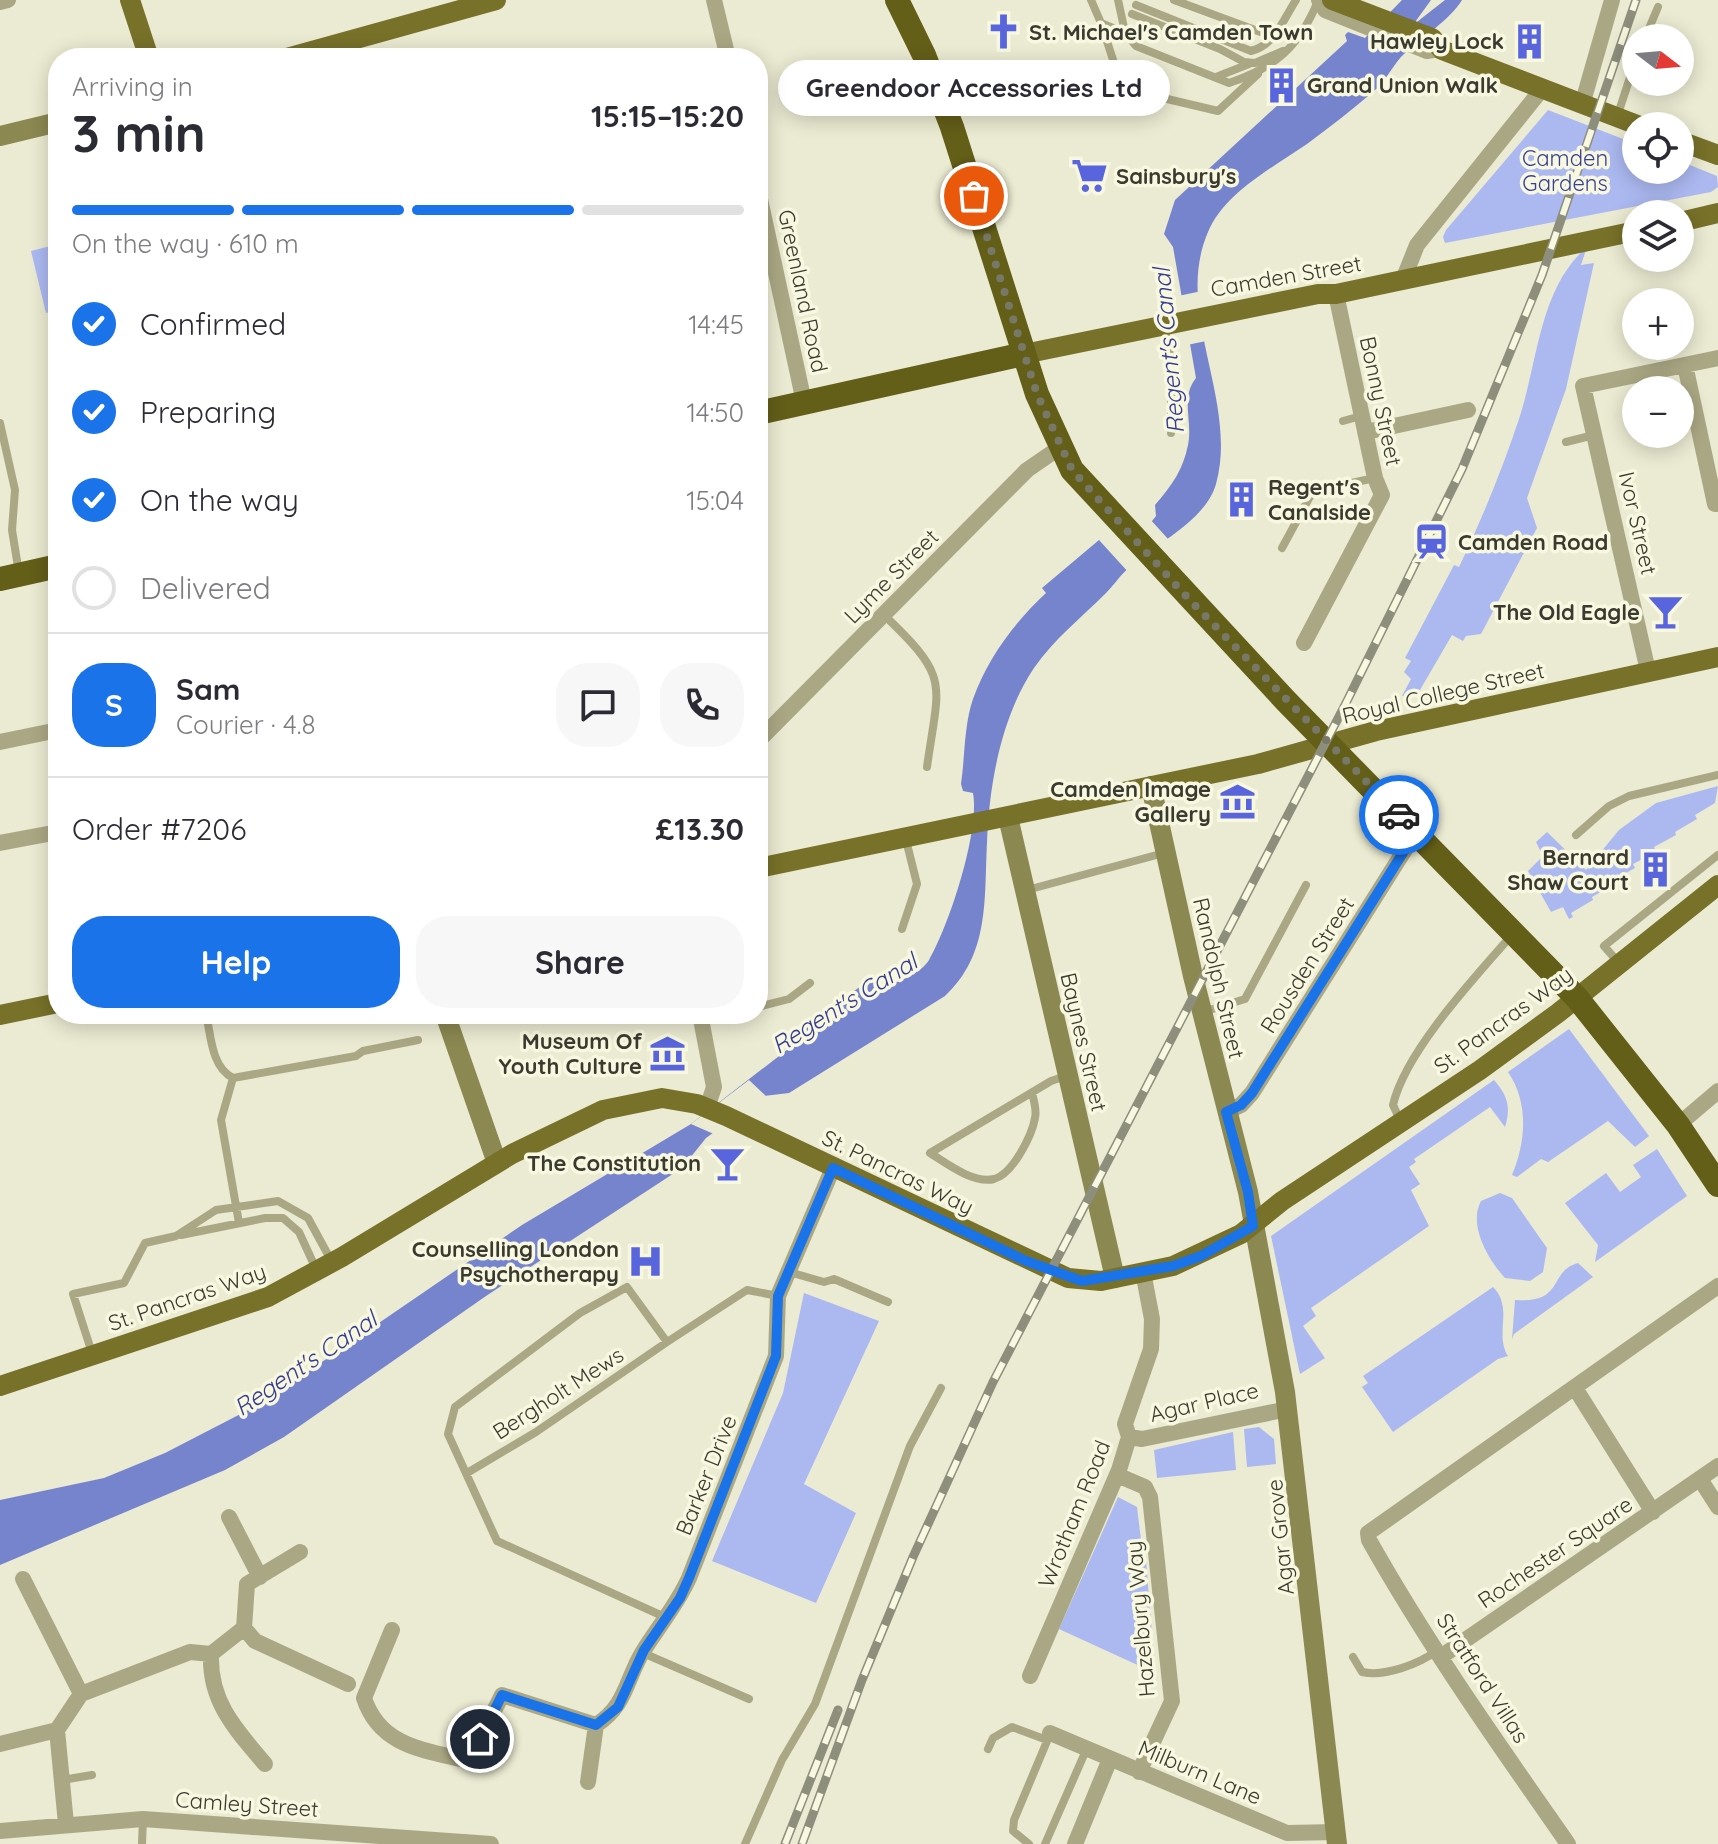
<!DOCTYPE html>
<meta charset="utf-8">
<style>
body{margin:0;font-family:Quicksand,sans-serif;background:#f7f7f7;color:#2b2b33;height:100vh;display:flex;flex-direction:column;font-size:30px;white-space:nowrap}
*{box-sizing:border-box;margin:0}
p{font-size:26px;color:#7c7c81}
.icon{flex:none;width:44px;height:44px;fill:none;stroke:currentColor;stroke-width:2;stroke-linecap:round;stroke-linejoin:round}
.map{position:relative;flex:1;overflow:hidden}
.drawer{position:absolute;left:48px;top:48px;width:720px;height:976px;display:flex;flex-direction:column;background:#fff;border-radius:32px;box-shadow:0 4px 20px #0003}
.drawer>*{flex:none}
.needle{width:52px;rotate:106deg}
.controls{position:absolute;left:1622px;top:24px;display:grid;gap:16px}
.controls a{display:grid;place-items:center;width:72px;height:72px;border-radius:50%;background:#fff;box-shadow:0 4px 20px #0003;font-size:40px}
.pin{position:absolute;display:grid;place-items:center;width:68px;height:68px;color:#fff;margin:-34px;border:4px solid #fff;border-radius:50%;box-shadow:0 2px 8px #0007}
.courier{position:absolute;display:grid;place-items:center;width:80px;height:80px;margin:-40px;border:6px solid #1a73e8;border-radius:50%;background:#fff;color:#222;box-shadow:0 2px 10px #0007}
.bubble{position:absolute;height:56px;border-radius:28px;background:#fff;box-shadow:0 4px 20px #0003;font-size:26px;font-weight:800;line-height:56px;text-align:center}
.head em{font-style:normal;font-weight:800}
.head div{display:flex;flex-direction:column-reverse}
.head{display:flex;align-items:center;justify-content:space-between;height:136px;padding:0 24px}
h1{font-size:52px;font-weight:800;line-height:60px}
.bar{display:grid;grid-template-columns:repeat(4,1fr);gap:12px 8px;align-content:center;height:96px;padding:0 24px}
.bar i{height:10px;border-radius:6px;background:#e1e1e2}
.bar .selected{background:#1a73e8}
.bar p{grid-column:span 4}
.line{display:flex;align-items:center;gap:20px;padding:0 24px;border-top:2px solid #e1e1e2}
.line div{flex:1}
.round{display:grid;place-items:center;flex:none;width:84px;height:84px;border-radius:32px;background:#f7f7f7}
ol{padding:0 24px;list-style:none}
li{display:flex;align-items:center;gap:24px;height:88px}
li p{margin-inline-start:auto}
li .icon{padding:8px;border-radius:50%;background:#1a73e8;color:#fff;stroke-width:4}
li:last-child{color:#7c7c81}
li i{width:44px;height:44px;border:4px solid #e1e1e2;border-radius:50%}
.cta{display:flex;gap:16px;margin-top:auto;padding:16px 24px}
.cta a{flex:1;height:92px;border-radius:32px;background:#1a73e8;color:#fff;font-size:32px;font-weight:800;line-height:92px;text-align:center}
.cta a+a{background:#f7f7f7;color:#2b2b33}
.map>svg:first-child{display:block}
</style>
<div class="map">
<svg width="1718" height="1844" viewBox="0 0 1718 1844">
<rect width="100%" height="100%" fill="#ebead2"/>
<path fill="#acb9f1" d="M1548,110L1636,144V170H1680V161L1717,176L1718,187L1711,192L1445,243L1443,237L1446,230Z
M58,244V310L46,313L31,251Z
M1587,247L1581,265L1594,263L1566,389L1527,498L1537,528L1481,634L1466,636L1463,641L1452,635L1420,690L1421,697L1402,696L1411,679L1404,672L1411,661L1405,658L1454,565L1459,567C1482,519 1502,470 1519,419C1538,362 1539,288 1587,247Z
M1718,786L1715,803L1695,815L1697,819L1675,832L1676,835L1654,847L1656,852L1633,864L1635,868L1613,880L1614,884L1592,897L1593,900L1571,913L1573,917L1569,919L1563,907L1551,912L1528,871L1543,856L1536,842L1547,832L1586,870L1619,830L1656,803Z
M1569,1029L1649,1136L1635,1147L1608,1121L1548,1162L1541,1159L1517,1177L1512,1175C1526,1141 1529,1103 1508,1072Z
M1494,1080C1508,1096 1511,1107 1505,1127L1490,1107L1414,1159L1416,1162L1409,1167L1420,1184L1411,1190L1429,1226L1311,1308L1316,1316L1303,1326L1325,1358L1300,1374L1271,1236Z
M1657,1149L1687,1196L1595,1262L1598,1245L1565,1203L1606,1173L1620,1192L1641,1177L1633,1165Z
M1500,1193L1512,1198L1547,1248L1543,1272L1530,1281L1505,1278C1488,1259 1468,1225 1481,1201Z
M1578,1263L1593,1277L1514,1334L1512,1339L1515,1300C1565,1304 1548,1271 1578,1263Z
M1493,1287C1514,1308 1494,1334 1508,1356L1498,1359L1393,1432L1362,1387L1368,1383L1363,1376Z
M804,1293L879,1321L804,1484L856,1513L816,1603L712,1561L783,1393Z
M1259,1427L1274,1439L1276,1464L1247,1467L1244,1429Z
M1233,1432L1236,1470L1157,1478L1154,1450Z
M1118,1497L1137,1507L1142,1548H1145L1155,1673L1059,1629Z"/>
<path fill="#7684cd" d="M1402,0H1431L1413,25L1445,0H1462C1451,19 1422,37 1405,53C1393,64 1387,80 1374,91C1353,109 1330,127 1307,144C1274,167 1225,192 1208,232C1173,313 1239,400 1216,484C1206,520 1157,543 1130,567C1120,575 1116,583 1106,593C1082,617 1054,639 1034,668C1001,717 989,785 987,843C984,899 990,954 945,996L789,1093L764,1096L706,1138L682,1168L486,1296L284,1437L225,1470L0,1565V1500L104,1478L165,1453L262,1403L522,1225L691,1124L801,1039L800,1024L870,981L876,979L881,985C896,985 921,973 929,960C949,926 980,831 973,793L963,791L961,784C965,757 964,725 973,699C988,657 1015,622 1046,593L1042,588L1099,540L1152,521L1156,516L1155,505C1172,485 1183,470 1188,445C1193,421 1180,398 1196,378L1173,247L1164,234L1175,200L1347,41L1345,35L1348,32L1365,38Z"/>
<path fill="#ebead2" d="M1202,291L1211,340L1187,345L1178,296Z
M1149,518L1169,540L1129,573L1099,540L1106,533Z
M749,1080L769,1099L716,1135L691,1124Z"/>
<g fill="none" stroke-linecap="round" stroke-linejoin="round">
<path stroke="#aaa884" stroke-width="8" d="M1091,0L1101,23L1125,33L1136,46L1229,83C1276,67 1299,47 1318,1
M1118,0L1125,32
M1174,0L1274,37
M1136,5L1251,51C1275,45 1283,20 1296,0
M1132,14L1220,49L1244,62L1255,63L1283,51
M1101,23L1116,69L1133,84
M1645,38L1658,7
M1216,77L1249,64
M1163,98L1218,111L1258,74
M1617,117L1636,59
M1164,326L1171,359V433
M1343,421L1361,416
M0,423L15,490L12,530L19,573
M1566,442L1594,435
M1282,548L1313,491L1375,478
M884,615C951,679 939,681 927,767
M1576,835L1609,806L1629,796L1718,775
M1027,890L1164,853
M902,929L917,884L906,840
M1618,962L1604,946L1718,855
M758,1007L789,999L810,983
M1203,1012L1245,999L1306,885
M206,1014C211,1035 211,1067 233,1078L356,1056L363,1051L418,1040
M701,1019L726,1014
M233,1078L221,1120L239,1223
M1032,1093C1034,1101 1037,1110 1035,1118C1032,1135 1013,1174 994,1179C973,1184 946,1163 930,1153L1051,1081L1066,1076
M1401,1122L1393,1105C1405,1052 1475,977 1511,936
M181,1235L265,1218H283L299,1232L316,1269
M789,1272L824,1282L834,1279L888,1302
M92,1353L73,1294L124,1283L145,1243L176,1236L216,1210L278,1201L308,1218L332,1262
M467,1473L536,1432L667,1342
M667,1618L497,1541L448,1434L455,1407L580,1313L627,1287L667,1342L747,1290L778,1296
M643,1653L749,1699
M1353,1657L1362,1672C1385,1677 1419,1664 1438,1650
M988,1749L993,1738L1012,1727L1047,1740
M62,1780L92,1775
M142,1844L143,1819
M745,1844L782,1760L815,1704L910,1446L941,1388
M1029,1844L1013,1831L1014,1820L1050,1734
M1045,1844L1087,1748"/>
<path stroke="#aaa884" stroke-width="16" d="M714,0L728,58
M1319,0L1325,10L1427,51L1440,49
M0,2L8,0
M1582,105L1612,0
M758,190L804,402
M1403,280L1417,245L1542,89
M1685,365L1715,504H1718
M1366,432L1468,410
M1304,643L1382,495L1375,478L1336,294
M1648,671L1583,386L1718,358
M758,741L1027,470L1059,448
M0,742L58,730
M0,843L58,832
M700,1014L714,1087L707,1108
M1226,1112L1241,1105L1252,1093L1416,832
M1678,1125L1718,1091
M1575,1388L1653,1512
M1129,1437L1142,1439L1288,1409
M1117,1475L1145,1487L1150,1497L1172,1701L1139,1772
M1700,1479L1718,1507
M229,1517L260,1577
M23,1579L81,1694
M244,1628L255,1641L348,1684
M392,1630L364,1698C380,1747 425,1750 469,1761L502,1695L596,1725
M1442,1656L1718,1466
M1030,1676L1119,1470L1129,1437L1125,1424L1151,1349L1152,1319L1143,1272
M1050,1733L1287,1833L1336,1832
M0,1744L57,1730
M265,1764C235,1729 209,1701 211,1654L244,1628L247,1584L300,1552
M588,1782L596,1725C626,1706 626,1680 642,1653C658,1627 677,1605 689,1578L776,1356L778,1296L833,1168
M66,1824L57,1730L81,1694L190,1652L211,1654
M0,1831L143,1819L491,1844
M1075,1844L1110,1759
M1568,1844C1499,1745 1428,1645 1369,1540L1368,1533L1718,1286"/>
<path stroke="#8c8852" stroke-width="20" d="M0,136L58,122
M1151,786L1193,976L1248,1192L1285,1392L1337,1844
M1008,817L1115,1278
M445,1014L497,1163"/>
<path stroke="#777129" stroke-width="20" d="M130,0L149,58
M1332,0L1432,38L1442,50L1640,126
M287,58L496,0
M1680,141L1718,155
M1680,222L1718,213
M1024,354L1318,294H1336L1636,231
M758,868L1258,764L1376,731L1718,657
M0,1015L58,1003
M0,1386L268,1297L342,1257L512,1154L603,1110L662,1098L697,1104L726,1116L1068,1278L1101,1281L1173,1266L1241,1234L1282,1201L1480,1070L1558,1013L1718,885"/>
<path stroke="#635e18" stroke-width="24" d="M897,0L924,55L952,127L1037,394L1072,470L1286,701L1577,998L1678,1125L1718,1185
M758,413L1024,354
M0,579L58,566"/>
<defs>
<path id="rail" d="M785,1844L838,1710
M802,1844L862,1680L913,1557L993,1382L1345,705L1462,469L1542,275L1636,0"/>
</defs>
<use href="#rail" stroke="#8e8e7d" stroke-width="9"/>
<use href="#rail" stroke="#f8f7df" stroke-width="6" stroke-dasharray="18" stroke-linecap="butt"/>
</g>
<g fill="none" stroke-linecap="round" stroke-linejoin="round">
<path stroke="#787869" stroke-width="8" stroke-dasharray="0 14.4" d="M974,196L1037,394L1072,470L1184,594L1399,815"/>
<path stroke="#1a73e8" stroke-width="10" d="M480,1739L502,1695L596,1725L618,1707L644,1650L680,1598L689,1578L776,1356L778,1296L833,1168L1026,1261L1082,1281L1173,1266L1201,1256L1253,1226L1248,1192L1226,1112L1241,1105L1252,1093L1416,832L1399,815"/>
</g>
<defs>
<symbol id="church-bare" viewBox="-9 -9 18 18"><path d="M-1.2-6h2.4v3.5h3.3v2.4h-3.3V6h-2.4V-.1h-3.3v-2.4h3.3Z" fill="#5865dc" stroke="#f8f7df" stroke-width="2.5" paint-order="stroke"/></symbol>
<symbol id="building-bare" viewBox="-9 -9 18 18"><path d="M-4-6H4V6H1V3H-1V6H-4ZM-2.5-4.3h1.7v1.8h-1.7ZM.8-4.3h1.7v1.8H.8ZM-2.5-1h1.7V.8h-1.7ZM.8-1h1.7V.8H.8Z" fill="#5865dc" stroke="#f8f7df" stroke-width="2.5" paint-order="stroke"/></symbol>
<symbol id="supermarket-bare" viewBox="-9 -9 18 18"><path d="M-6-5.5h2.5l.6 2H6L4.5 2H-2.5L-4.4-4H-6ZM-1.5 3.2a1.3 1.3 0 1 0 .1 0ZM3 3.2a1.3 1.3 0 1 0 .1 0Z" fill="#5865dc" stroke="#f8f7df" stroke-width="2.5" paint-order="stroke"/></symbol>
<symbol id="station-bare" viewBox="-9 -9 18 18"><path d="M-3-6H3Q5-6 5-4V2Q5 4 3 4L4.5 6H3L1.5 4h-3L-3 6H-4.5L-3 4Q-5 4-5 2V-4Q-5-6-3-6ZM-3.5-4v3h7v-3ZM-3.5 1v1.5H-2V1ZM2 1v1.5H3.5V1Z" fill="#5865dc" stroke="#f8f7df" stroke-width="2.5" paint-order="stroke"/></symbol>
<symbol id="bar-bare" viewBox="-9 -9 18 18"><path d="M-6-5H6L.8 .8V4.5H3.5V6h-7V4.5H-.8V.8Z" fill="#5865dc" stroke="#f8f7df" stroke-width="2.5" paint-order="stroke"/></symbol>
<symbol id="museum-bare" viewBox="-9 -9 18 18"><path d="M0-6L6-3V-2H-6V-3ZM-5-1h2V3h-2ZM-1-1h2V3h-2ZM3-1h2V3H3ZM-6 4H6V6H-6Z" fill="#5865dc" stroke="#f8f7df" stroke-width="2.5" paint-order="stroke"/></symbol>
<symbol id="hospital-bare" viewBox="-9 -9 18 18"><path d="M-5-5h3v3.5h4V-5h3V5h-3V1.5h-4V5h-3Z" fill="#5865dc" stroke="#f8f7df" stroke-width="2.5" paint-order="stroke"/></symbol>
</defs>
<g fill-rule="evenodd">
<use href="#church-bare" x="978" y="6" width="51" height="51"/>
<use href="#building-bare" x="1504" y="16" width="51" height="51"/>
<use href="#building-bare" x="1256" y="60" width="51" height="51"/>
<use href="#supermarket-bare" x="1064" y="150" width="51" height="51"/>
<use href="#building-bare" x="1216" y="474" width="51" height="51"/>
<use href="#station-bare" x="1406" y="516" width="51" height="51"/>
<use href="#bar-bare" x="1640" y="586" width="51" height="51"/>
<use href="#museum-bare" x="1212" y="776" width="51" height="51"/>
<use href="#building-bare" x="1630" y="844" width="51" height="51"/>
<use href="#museum-bare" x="642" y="1028" width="51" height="51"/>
<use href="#bar-bare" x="702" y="1138" width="51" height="51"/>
<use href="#hospital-bare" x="620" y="1236" width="51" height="51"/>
</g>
<g text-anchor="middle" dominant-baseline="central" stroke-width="7" stroke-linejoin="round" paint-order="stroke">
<g font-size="22" font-weight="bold" fill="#3a3a30" stroke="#f8f7df" text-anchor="end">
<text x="1029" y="32" text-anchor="start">St. Michael's Camden Town</text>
<text x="1504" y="41">Hawley Lock</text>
<text x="1307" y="85" text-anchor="start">Grand Union Walk</text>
<text x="1116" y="176" text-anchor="start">Sainsbury's</text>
<text x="1268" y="487" text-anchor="start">Regent's<tspan x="1268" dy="25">Canalside</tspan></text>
<text x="1458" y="542" text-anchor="start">Camden Road</text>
<text x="1640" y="612">The Old Eagle</text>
<text x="1211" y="789">Camden Image<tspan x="1211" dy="25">Gallery</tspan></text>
<text x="1629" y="857">Bernard<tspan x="1629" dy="25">Shaw Court</tspan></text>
<text x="642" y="1041">Museum Of<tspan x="642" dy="25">Youth Culture</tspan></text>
<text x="701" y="1163">The Constitution</text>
<text x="619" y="1249">Counselling London<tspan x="619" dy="25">Psychotherapy</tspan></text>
</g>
<g font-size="22" fill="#373f96" stroke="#f8f7df">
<text x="1565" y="158">Camden<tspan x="1565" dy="25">Gardens</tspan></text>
</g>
<g font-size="22" fill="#3a3a30" stroke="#f8f7df">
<text transform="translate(1286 276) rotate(-10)">Camden Street</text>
<text transform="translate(803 291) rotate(78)">Greenland Road</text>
<text transform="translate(1381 401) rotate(78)">Bonny Street</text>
<text transform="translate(1638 523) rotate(77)">Ivor Street</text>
<text transform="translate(891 576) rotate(-45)">Lyme Street</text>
<text transform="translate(1443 693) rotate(-13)">Royal College Street</text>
<text transform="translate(1307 965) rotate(-58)">Rousden Street</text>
<text transform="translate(1219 978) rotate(77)">Randolph Street</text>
<text transform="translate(1503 1020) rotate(-36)">St. Pancras Way</text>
<text transform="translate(1084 1042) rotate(77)">Baynes Street</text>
<text transform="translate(898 1172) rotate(26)">St. Pancras Way</text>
<text transform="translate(187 1297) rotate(-19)">St. Pancras Way</text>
<text transform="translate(558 1393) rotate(-33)">Bergholt Mews</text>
<text transform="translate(1204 1402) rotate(-13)">Agar Place</text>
<text transform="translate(706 1475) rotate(-68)">Barker Drive</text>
<text transform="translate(1074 1514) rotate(-68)">Wrotham Road</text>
<text transform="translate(1280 1537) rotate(-96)">Agar Grove</text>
<text transform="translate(1555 1552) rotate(-34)">Rochester Square</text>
<text transform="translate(1140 1619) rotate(-95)">Hazelbury Way</text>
<text transform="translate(1483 1678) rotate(57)">Stratford Villas</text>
<text transform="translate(1200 1772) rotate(23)">Milburn Lane</text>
<text transform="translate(247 1804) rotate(4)">Camley Street</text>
</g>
<g font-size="24" font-style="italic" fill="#343b91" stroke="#f8f7df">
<text transform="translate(1168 351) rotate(-95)">Regent's Canal</text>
<text transform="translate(844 1003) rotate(-32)">Regent's Canal</text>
<text transform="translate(305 1363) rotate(-34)">Regent's Canal</text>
</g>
</g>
</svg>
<div class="controls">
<a><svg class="needle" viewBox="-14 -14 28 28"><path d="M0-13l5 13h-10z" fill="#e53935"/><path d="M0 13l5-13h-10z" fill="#7c7c81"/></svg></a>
<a><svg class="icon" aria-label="locate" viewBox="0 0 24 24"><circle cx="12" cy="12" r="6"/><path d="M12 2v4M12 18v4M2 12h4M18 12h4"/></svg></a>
<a><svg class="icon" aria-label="layers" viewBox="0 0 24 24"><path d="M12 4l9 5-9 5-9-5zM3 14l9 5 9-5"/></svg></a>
<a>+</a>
<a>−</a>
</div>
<div class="pin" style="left:974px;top:196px;background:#ea580c"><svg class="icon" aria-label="bag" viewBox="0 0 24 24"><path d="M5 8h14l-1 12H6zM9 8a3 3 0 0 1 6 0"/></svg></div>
<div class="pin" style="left:480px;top:1739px;background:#1f2937"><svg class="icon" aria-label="home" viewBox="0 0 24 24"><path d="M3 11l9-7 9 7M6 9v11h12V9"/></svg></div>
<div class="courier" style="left:1399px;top:815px"><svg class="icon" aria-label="car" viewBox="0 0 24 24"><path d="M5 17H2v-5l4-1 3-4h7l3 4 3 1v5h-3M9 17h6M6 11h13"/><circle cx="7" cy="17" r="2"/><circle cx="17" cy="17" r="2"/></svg></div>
<div class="bubble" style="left:778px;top:60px;width:392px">Greendoor Accessories Ltd</div>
<section class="drawer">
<div class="head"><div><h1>3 min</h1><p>Arriving in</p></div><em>15:15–15:20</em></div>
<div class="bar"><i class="selected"></i><i class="selected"></i><i class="selected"></i><i></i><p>On the way · 610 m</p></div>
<ol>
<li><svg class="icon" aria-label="check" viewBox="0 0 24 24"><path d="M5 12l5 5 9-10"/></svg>Confirmed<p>14:45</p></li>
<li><svg class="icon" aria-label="check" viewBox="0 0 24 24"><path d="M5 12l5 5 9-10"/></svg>Preparing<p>14:50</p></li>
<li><svg class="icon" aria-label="check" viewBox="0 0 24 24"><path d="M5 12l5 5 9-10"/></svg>On the way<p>15:04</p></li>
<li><i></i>Delivered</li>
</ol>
<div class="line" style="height:144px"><b class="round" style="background:#1a73e8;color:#fff">S</b><div><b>Sam</b><p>Courier · 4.8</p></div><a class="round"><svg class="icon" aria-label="chat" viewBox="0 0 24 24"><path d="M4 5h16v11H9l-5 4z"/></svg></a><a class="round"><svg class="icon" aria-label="phone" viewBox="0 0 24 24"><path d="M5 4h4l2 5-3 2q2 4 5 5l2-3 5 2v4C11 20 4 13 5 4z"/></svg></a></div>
<div class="line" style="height:104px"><div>Order #7206</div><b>£13.30</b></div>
<div class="cta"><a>Help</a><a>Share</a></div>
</section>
</div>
